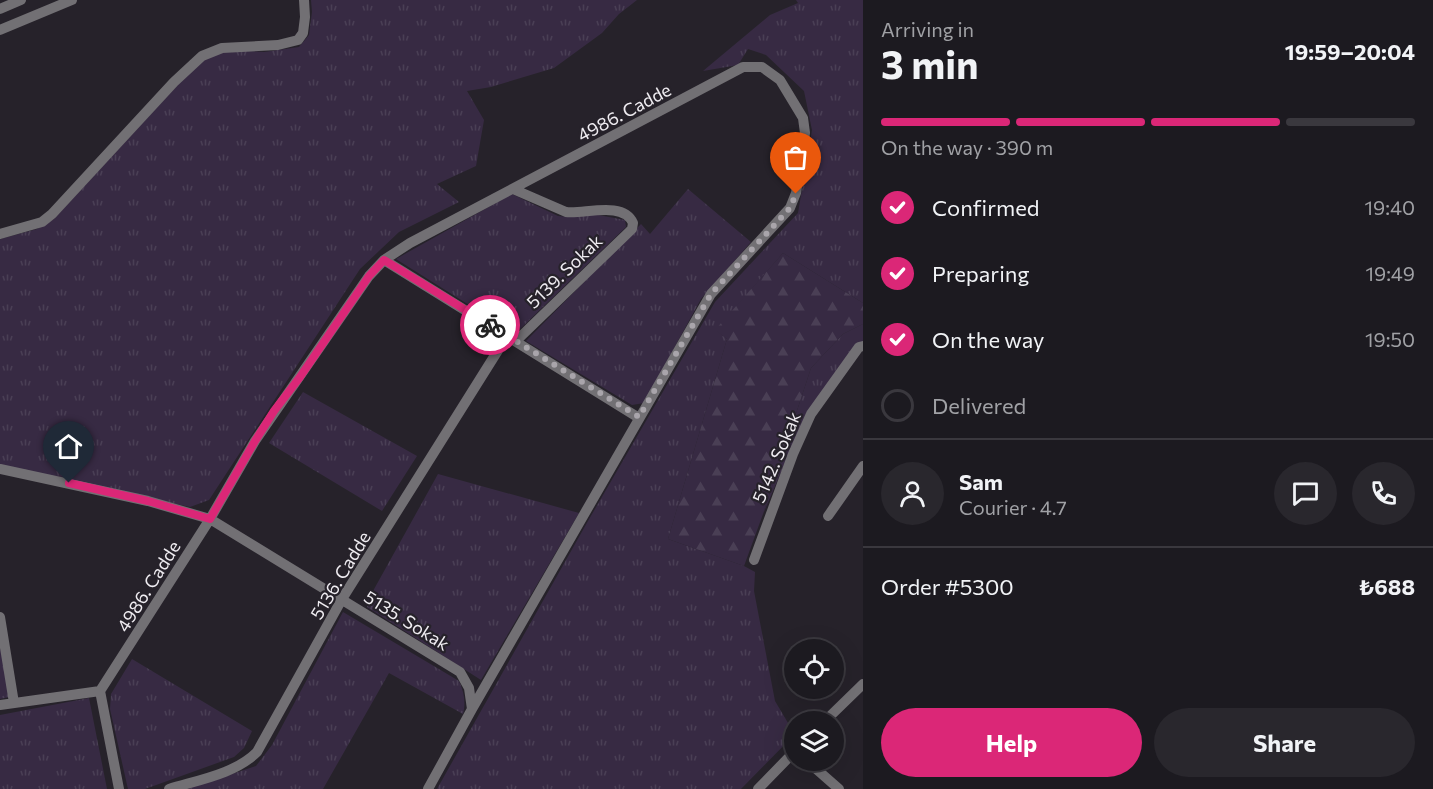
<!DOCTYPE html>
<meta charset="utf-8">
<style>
body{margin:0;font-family:Commissioner,sans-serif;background:#29272d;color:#f1f3f6;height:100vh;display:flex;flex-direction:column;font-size:22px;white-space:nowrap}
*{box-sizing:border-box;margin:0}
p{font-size:20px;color:#a0a1a5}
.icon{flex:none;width:33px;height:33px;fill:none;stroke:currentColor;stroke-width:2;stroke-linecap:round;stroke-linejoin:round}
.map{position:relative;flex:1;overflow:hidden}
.panel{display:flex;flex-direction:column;background:#1c1a20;width:570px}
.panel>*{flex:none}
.controls{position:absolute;left:784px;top:639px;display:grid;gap:12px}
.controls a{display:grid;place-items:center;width:60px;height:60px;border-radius:50%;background:#1c1a20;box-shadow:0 6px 24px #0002,0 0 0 2px #3a383e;font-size:30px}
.pin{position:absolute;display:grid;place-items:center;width:51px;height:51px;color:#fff;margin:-62px -26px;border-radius:50% 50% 50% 0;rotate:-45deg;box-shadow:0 0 6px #0007}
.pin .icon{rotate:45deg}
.courier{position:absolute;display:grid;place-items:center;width:60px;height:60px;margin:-30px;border:4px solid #db2777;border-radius:50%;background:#fff;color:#222;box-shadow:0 2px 8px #0007}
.head em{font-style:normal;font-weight:700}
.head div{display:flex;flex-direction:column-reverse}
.head{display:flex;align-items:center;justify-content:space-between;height:102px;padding:0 18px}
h1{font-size:39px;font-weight:700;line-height:45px}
.bar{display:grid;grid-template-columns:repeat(4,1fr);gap:9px 6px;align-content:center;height:72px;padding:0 18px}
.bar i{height:8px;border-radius:4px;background:#3a383e}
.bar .selected{background:#db2777}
.bar p{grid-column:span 4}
.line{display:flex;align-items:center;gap:15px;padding:0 18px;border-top:2px solid #3a383e}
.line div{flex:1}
.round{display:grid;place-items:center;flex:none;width:63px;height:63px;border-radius:32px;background:#29272d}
ol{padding:0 18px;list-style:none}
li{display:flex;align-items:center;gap:18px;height:66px}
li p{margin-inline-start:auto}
li .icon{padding:6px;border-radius:50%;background:#db2777;color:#fff;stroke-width:4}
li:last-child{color:#a0a1a5}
li i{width:33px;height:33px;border:3px solid #3a383e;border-radius:50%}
.primary-button{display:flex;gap:12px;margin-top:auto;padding:12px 18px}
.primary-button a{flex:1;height:69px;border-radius:36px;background:#db2777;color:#fff;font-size:24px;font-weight:700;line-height:69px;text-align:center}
.primary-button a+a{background:#29272d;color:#f1f3f6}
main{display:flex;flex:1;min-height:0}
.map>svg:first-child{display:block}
</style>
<main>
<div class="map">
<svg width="863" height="789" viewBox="0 0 863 789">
<defs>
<pattern id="grass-tufts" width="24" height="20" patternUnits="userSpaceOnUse" patternTransform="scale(1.5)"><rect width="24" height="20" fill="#372a43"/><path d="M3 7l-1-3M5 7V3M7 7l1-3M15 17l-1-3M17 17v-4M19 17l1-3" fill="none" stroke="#4a3f55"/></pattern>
<pattern id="forest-firs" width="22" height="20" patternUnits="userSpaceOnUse" patternTransform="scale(1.5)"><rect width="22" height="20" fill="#372a43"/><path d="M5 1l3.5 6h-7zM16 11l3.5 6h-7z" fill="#4a3f55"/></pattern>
</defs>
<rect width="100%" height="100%" fill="#26222a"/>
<path fill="url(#grass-tufts)" d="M311,0H637L619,14L602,33L554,68L491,87L467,91L484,120L476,166L437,184L459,202L399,232L360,269L209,500L190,507L0,466V239L37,229L54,219L197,64L225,49L264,52L299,47L309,35L312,12Z
M796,0H863V303L783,253L716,330L727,339L668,539L744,566L755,572L754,591L775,701L791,728H795V734L741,789H437L588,521L715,302L798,213L812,130L804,91L766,55L748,49L738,65L703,71L770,15L798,3Z
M688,189L751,242L701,299L644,403L632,405L526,341L641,224L650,234Z
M512,194L558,216L567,217L593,214L625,220L626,227L515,334L396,259Z
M863,324V342L807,412L763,514L811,368L843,334Z
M303,392L417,456L382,511L269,443Z
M438,474L579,513L481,680L367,607L368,600Z
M343,612L459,681C464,692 466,702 463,714L389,673L323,789H187L256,766L272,745Z
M0,645L9,697L0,699Z
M132,659L252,731L244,748L234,757L145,789H128L110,709L111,694Z
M89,698L107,789H0V715Z"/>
<path fill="url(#forest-firs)" d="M783,253L863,303V324L843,334L811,368L763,514L744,566L668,539L727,339L715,330Z"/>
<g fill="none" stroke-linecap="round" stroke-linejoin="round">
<path stroke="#727074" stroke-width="10" d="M0,9L21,0
M0,30L72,0
M513,189L566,212C582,215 623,200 633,223L632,229L516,341
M0,234L42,222L52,214L174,82L202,56L222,48L278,45L298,40L303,33L305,17L304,0
M384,260L639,418
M0,469L148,501L210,519L460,672L469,688L472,709
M828,516L863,466
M754,560L793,454L811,414L859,347L863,346
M0,617L14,703
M0,705L100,691
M824,722L863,684
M806,760L839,789
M119,789L100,691L210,519L255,441L369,276L384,260L410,243L743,67H762L780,80L803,118L805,133L796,193L790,208L711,294L472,709L428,789
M169,789C198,780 235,774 257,752L342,599L507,336
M758,789L795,751"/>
</g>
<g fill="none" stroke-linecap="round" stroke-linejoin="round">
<path stroke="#a9a5ab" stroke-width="6" stroke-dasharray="0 10.8" d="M490,325L639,417L711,294L790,208L796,194"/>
<path stroke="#db2777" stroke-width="8" d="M69,483L148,501L210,519L255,441L274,411L300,377L369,276L384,260L490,325"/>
</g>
<g text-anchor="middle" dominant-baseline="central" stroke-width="4.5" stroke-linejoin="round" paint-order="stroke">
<g font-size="18" fill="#efecf1" stroke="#26222a">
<text transform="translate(624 112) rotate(-28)">4986. Cadde</text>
<text transform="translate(564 271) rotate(-44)">5139. Sokak</text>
<text transform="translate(776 457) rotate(-67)">5142. Sokak</text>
<text transform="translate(340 575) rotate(-59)">5136. Cadde</text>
<text transform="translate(148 586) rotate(-58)">4986. Cadde</text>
<text transform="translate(407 620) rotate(32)">5135. Sokak</text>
</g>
</g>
</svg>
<div class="controls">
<a><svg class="icon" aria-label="locate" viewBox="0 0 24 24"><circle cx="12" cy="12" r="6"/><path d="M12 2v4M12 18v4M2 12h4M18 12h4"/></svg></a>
<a><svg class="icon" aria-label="layers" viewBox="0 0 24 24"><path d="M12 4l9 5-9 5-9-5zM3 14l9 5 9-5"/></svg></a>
</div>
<div class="pin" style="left:796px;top:194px;background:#ea580c"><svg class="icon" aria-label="bag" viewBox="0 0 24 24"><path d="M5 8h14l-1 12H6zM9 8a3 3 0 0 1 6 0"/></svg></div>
<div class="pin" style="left:69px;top:483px;background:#1f2937"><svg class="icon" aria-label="home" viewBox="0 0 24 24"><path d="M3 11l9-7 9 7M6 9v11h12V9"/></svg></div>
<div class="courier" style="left:490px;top:325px"><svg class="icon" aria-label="bike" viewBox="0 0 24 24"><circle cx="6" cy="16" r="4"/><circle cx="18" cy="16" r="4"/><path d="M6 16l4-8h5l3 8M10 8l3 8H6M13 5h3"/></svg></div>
</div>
<section class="panel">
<div class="head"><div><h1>3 min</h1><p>Arriving in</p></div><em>19:59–20:04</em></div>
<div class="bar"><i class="selected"></i><i class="selected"></i><i class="selected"></i><i></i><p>On the way · 390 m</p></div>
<ol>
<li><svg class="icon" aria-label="check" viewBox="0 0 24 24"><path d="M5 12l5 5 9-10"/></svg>Confirmed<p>19:40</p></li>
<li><svg class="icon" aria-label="check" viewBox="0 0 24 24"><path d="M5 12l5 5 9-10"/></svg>Preparing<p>19:49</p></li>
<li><svg class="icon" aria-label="check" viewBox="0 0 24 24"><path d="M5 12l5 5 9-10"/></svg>On the way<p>19:50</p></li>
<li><i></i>Delivered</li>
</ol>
<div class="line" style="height:108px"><a class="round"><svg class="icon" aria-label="person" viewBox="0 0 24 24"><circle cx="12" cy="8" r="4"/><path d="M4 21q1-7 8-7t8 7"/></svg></a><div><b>Sam</b><p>Courier · 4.7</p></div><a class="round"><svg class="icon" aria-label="chat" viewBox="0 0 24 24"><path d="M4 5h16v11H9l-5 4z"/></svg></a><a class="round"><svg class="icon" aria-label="phone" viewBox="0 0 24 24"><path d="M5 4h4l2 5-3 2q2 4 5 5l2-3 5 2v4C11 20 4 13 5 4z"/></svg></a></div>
<div class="line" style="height:78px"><div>Order #5300</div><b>₺688</b></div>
<div class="primary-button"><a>Help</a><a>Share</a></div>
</section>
</main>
